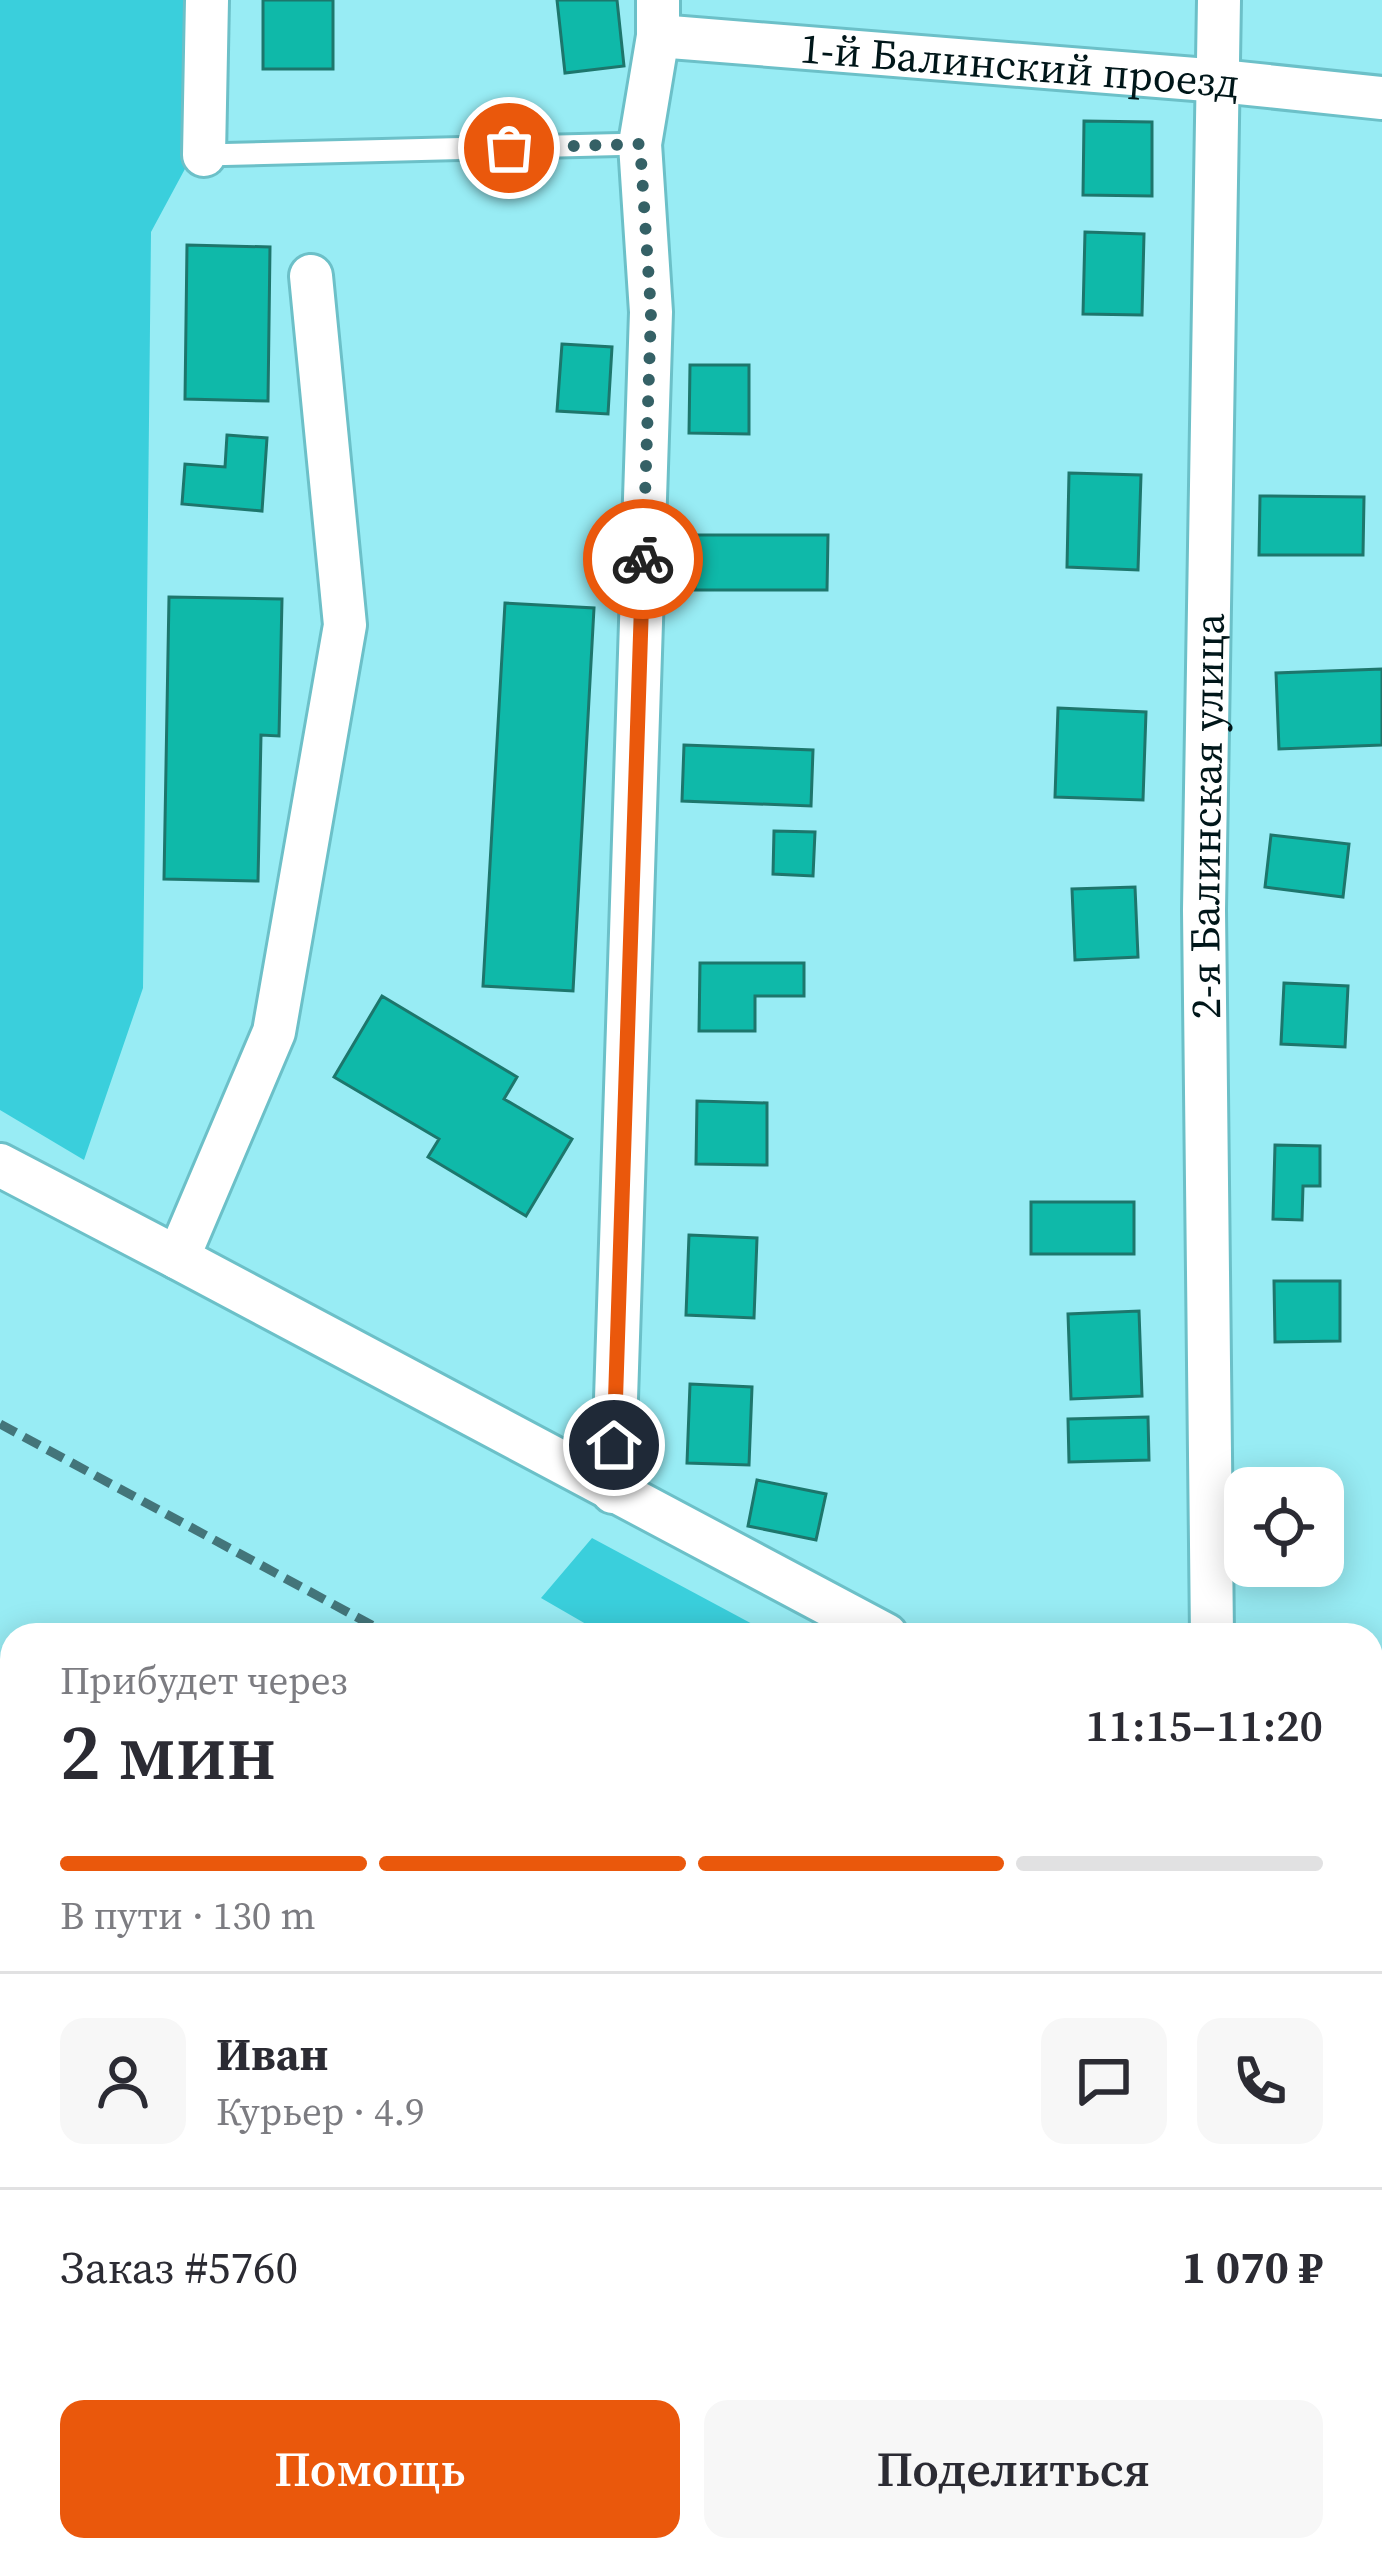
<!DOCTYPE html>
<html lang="ru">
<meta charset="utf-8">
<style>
body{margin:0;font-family:"Source Serif 4",serif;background:#f7f7f7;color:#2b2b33;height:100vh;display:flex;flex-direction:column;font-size:45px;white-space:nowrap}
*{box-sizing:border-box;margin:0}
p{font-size:39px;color:#7c7c81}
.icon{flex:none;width:66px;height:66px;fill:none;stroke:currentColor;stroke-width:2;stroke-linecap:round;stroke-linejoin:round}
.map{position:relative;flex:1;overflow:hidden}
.side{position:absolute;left:0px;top:1623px;width:1383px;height:939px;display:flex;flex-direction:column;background:#fff;border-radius:36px 36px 0 0;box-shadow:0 6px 30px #0003}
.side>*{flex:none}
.controls{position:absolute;left:1224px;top:1467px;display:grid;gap:24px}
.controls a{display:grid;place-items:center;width:120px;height:120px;border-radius:24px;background:#fff;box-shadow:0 6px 30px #0003;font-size:60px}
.pin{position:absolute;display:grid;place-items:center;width:102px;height:102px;color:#fff;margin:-51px;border:6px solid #fff;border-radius:50%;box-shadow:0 3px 12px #0007}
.courier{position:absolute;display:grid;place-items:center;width:120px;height:120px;margin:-60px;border:9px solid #ea580c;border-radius:50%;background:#fff;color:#222;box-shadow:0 3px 15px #0007}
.headline em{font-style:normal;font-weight:600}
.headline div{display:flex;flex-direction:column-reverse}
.headline{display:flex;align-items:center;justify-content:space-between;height:204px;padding:0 60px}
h1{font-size:78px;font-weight:600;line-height:90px}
.bar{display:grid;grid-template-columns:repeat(4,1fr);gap:18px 12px;align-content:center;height:144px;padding:0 60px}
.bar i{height:15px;border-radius:9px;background:#e1e1e2}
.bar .active{background:#ea580c}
.bar p{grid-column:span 4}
.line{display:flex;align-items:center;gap:30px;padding:0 60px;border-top:3px solid #e1e1e2}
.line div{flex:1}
.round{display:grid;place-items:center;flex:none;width:126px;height:126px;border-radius:24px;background:#f7f7f7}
.button{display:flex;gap:24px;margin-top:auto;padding:24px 60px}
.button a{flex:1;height:138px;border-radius:24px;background:#ea580c;color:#fff;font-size:48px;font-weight:600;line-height:138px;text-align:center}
.button a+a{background:#f7f7f7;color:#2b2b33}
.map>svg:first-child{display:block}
</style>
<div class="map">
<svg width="1382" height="2561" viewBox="0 0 1382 2561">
<rect width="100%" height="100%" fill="#98ecf4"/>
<path fill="#3acfdc" d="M0,0H185L186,167L151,232L143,988L84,1160L0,1110Z
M592,1538L773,1635H605L541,1598Z
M0,1741L12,1753V2399L0,2397Z
M1371,1955L1382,1961V2118L1371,2115Z"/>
<path fill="#0fb9a9" stroke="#1d766c" stroke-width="3" d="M263,0H333V69H263Z
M557,0H617L624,66L565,73Z
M1084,121L1152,122V196L1083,195Z
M1085,232L1144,234L1142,315L1083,314Z
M187,245L270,247L268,401L185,399Z
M562,344L612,347L608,414L557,411Z
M690,365H749V434L689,433Z
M227,435L267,438L262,511L182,504L185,464L225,467Z
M1069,473L1141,475L1138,570L1067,567Z
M1260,496L1364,497L1363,555H1259Z
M695,535H828L827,590H695Z
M169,597L282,599L279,736L261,735L258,881L164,879Z
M505,603L594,608L573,991L483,986Z
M1382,669V745L1279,749L1276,673Z
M1058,708L1146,712L1143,800L1055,797Z
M684,745L813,750L811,806L682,801Z
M774,831L815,832L813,876L773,874Z
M1271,835L1349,844L1343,897L1265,887Z
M1135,887L1138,957L1075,960L1072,889Z
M700,963H804V996H755V1031H699Z
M1284,983L1348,986L1345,1047L1281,1044Z
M382,996L517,1077L504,1099L572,1139L526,1216L428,1157L439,1139L334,1077Z
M697,1101L767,1103V1165L696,1164Z
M1275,1145L1320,1146V1186H1303L1302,1220L1273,1219Z
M1031,1202H1134V1254H1031Z
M689,1235L757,1238L754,1318L686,1315Z
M1274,1281H1340V1341L1275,1342Z
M1139,1311L1142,1396L1071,1399L1068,1314Z
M690,1384L752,1387L749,1465L687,1463Z
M1148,1417L1149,1460L1069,1462L1068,1419Z
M757,1480L826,1494L816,1540L748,1526Z
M1375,2137L1382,2140V2176L1371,2171Z"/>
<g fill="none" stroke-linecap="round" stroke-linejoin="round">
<defs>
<path id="lane" d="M204,155L640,144
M445,2550L447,2561
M1216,2550L1243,2561"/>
<g id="street">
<path id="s1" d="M658,36L1220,81L1382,98"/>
<path d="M204,155L207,0"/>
<path d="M311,276L345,625L274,1032L178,1258L886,1635"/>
<path d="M0,1165L178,1258"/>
<path d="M613,1492L651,312L640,144L658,36V0"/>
<path id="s2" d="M1212,1635L1204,910L1219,0"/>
<path d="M1371,1885L1382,1890"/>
</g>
</defs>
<use href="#lane" stroke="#6cc0c8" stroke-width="27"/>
<use href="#street" stroke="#6cc0c8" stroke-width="48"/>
<use href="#lane" stroke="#fff" stroke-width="21"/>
<use href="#street" stroke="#fff" stroke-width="42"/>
<path stroke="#43757a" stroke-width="9" stroke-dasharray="18 9" stroke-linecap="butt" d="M0,1424L390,1635
M0,1682L12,1696
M1371,2181L1382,2188
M1371,2259L1382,2266
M1371,2316L1382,2326
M389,2550L392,2561"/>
</g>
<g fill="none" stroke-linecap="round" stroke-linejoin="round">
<path stroke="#356166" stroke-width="12" stroke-dasharray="0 21.6" d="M509,148L640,144L651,312L643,559"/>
<path stroke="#ea580c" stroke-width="15" d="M614,1445L643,559"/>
</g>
<g text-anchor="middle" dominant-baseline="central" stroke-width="9" stroke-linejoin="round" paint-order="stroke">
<g font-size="42" fill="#001619" stroke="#fdfdfd">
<text stroke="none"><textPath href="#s1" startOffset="363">1-й Балинский проезд</textPath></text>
<text stroke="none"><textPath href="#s2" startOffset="819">2-я Балинская улица</textPath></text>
</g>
</g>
</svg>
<div class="controls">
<a><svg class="icon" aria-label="locate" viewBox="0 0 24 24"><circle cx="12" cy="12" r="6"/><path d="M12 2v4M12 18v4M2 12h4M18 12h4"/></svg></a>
</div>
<div class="pin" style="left:509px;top:148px;background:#ea580c"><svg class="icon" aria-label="bag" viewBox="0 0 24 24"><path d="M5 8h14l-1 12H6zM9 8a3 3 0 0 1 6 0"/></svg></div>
<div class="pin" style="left:614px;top:1445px;background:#1f2937"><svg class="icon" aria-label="home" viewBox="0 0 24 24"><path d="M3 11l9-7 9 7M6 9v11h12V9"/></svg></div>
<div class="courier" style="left:643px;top:559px"><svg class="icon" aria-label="bike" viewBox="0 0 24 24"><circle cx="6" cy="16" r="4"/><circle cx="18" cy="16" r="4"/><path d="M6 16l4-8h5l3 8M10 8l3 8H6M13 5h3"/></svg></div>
<section class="side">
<div class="headline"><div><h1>2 мин</h1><p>Прибудет через</p></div><em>11:15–11:20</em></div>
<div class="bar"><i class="active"></i><i class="active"></i><i class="active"></i><i></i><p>В пути · 130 m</p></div>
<div class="line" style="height:216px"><a class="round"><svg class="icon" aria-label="person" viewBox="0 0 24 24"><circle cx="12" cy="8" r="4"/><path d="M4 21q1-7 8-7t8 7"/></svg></a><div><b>Иван</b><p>Курьер · 4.9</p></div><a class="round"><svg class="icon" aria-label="chat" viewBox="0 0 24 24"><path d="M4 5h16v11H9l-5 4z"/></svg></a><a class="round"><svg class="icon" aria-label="phone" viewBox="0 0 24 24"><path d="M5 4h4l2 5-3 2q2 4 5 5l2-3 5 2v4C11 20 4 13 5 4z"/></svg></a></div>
<div class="line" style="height:156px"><div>Заказ #5760</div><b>1 070 ₽</b></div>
<div class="button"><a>Помощь</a><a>Поделиться</a></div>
</section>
</div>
